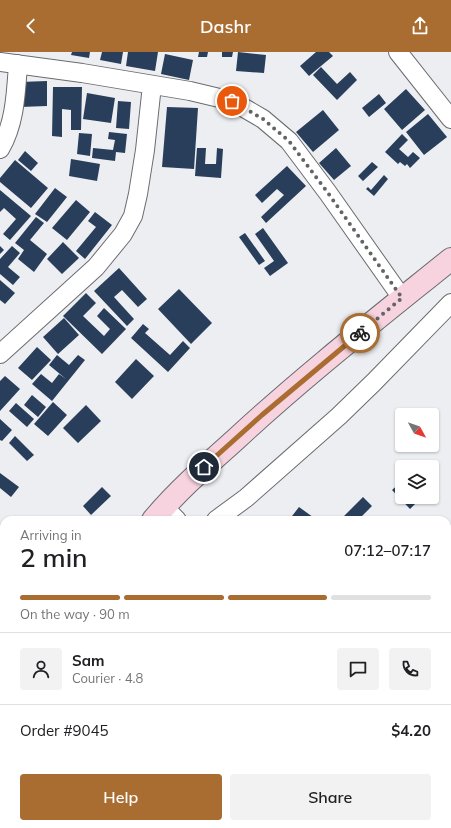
<!DOCTYPE html>
<meta charset="utf-8">
<style>
body{margin:0;font-family:Mulish,sans-serif;background:#f2f2f2;color:#202124;height:100vh;display:flex;flex-direction:column;font-size:15px;white-space:nowrap}
*{box-sizing:border-box;margin:0}
p{font-size:13px;color:#757577}
.icon{flex:none;width:22px;height:22px;fill:none;stroke:currentColor;stroke-width:2;stroke-linecap:round;stroke-linejoin:round}
.map{position:relative;flex:1;overflow:hidden}
.side{position:absolute;left:0px;top:464px;width:451px;height:312px;display:flex;flex-direction:column;background:#fff;border-radius:12px 12px 0 0;box-shadow:0 1px 3px #0004}
.side>*{flex:none}
.needle{width:26px;rotate:130deg}
.fabs{position:absolute;left:395px;top:356px;display:grid;gap:8px}
.fabs a{display:grid;place-items:center;width:44px;height:44px;border-radius:4px;background:#fff;box-shadow:0 1px 3px #0004;font-size:20px}
.pin{position:absolute;display:grid;place-items:center;width:34px;height:34px;color:#fff;margin:-17px;border:2px solid #fff;border-radius:50%;box-shadow:0 1px 4px #0007}
.courier{position:absolute;display:grid;place-items:center;width:40px;height:40px;margin:-20px;border:3px solid #aa6d31;border-radius:50%;background:#fff;color:#222;box-shadow:0 1px 5px #0007}
.summary em{font-style:normal;font-weight:600}
.summary div{display:flex;flex-direction:column-reverse}
.summary{display:flex;align-items:center;justify-content:space-between;height:68px;padding:0 20px}
h1{font-size:26px;font-weight:600;line-height:30px}
.bar{display:grid;grid-template-columns:repeat(4,1fr);gap:6px 4px;align-content:center;height:48px;padding:0 20px}
.bar i{height:5px;border-radius:3px;background:#e0e0e0}
.bar .current{background:#aa6d31}
.bar p{grid-column:span 4}
.line{display:flex;align-items:center;gap:10px;padding:0 20px;border-top:1px solid #e0e0e0}
.line div{flex:1}
.round{display:grid;place-items:center;flex:none;width:42px;height:42px;border-radius:4px;background:#f2f2f2}
.button{display:flex;gap:8px;margin-top:auto;padding:8px 20px}
.button a{flex:1;height:46px;border-radius:4px;background:#aa6d31;color:#fff;font-size:16px;font-weight:600;line-height:46px;text-align:center}
.button a+a{background:#f2f2f2;color:#202124}
header{display:flex;justify-content:space-between;align-items:center;height:52px;padding:0 20px;background:#aa6d31;color:#fff;font-size:18px;font-weight:600}
.map>svg:first-child{display:block}
</style>
<header><svg class="icon" aria-label="back" viewBox="0 0 24 24"><path d="M15 5l-7 7 7 7"/></svg>Dashr<svg class="icon" aria-label="share" viewBox="0 0 24 24"><path d="M12 15V3M7 8l5-5 5 5M5 13v7h14v-7"/></svg></header>
<div class="map">
<svg width="451" height="776" viewBox="0 0 451 776">
<rect width="100%" height="100%" fill="#eceef1"/>
<path fill="#293e5b" d="M72,0H90L89,6L71,3Z
M102,0H123L121,12L100,8Z
M128,0H158L155,19L126,14Z
M199,0H208L207,5H198Z
M222,0H233L232,5H222Z
M238,0L266,3L264,21L236,19Z
M316,0H329L333,4L309,24L300,14Z
M165,2L193,8L189,28L161,22Z
M321,15L337,32L350,20L357,28L337,48L313,23Z
M47,29V54L20,55V30Z
M53,35H82L81,78H71V58L62,57V85L52,84Z
M406,37L425,58L402,78L384,57Z
M87,41L115,46L111,71L83,67Z
M379,42L386,51L369,65L362,56Z
M118,49L131,50L129,77L116,76Z
M167,55L198,56L194,117L162,115Z
M323,58L339,78L313,100L296,80Z
M428,62L447,85L424,103L406,80Z
M109,80L127,82L125,101L116,100L115,109L92,106L93,96L113,98L115,88L108,87Z
M79,81L92,82L90,104L77,102Z
M402,82L408,88L399,97L408,105L413,100L420,106L410,116L407,112L405,114L400,110L398,112L385,100Z
M197,96H206L205,112H216L217,96L223,97L221,126L195,124Z
M336,96L351,114L334,128L319,111Z
M25,99L38,111L31,119L18,108Z
M71,107L100,112L97,129L69,124Z
M15,108L48,136L31,156L0,130V126Z
M372,110L378,115L363,129L358,124Z
M287,114L306,134L266,171L261,165L284,143L277,137L262,151L255,143Z
M384,123L388,127L374,144L366,137L368,135L371,138Z
M55,136L67,145L47,170L35,162Z
M0,138L31,164L10,188L3,182L16,167L4,156L0,160Z
M76,148L90,160L67,188L52,176Z
M95,160L112,173L85,207L76,199L96,175L88,169Z
M36,165L44,171L30,188L47,202L34,220L18,207L24,198L15,191Z
M263,176L288,211L270,224L264,216L274,209L255,182Z
M245,181L265,209L259,213L239,185Z
M63,190L79,206L62,222L47,207Z
M0,194L4,198L0,202Z
M12,194L20,201L8,215L20,225L13,233L0,222V207Z
M119,216L147,247L138,255L122,238L114,245L134,267L127,274L94,239Z
M0,228L15,241L5,252L0,248Z
M179,237L212,271L191,292L158,257Z
M86,241L96,251L83,264L104,284L110,277L97,264L104,256L126,277L102,302L63,264Z
M64,266L79,283L58,302L43,285Z
M143,272L149,277L145,281L170,303L183,289L190,296L168,320L131,286Z
M37,295L51,308L32,328L18,316Z
M57,303L69,313L78,303L85,308L52,349L32,332L41,322L52,331L59,322L66,327L49,313Z
M136,307L154,324L132,347L115,330Z
M5,324L20,337L0,359V329Z
M32,343L46,355L38,365L24,353Z
M53,350L67,363L48,384L34,372Z
M16,351L34,367L27,375L9,359Z
M86,353L101,369L78,391L63,376Z
M0,367L12,378L2,389L0,388Z
M15,384L34,403L27,409L9,391Z
M0,421L19,435L11,445L0,436Z
M402,429V445H422L410,457L392,438Z
M102,435L111,444L91,463L83,454Z
M363,445L372,454L358,468H340Z
M299,455L317,468H289Z
M0,549L4,552V562L0,568Z
M20,772H44L46,773L44,776H17Z"/>
<g fill="none" stroke-linecap="round" stroke-linejoin="round">
<defs>
<path id="street" d="M398,0L451,67
M0,10L82,21L190,39L232,49L263,67L289,89L328,141L402,246
M0,97C15,72 16,41 18,12
M0,302L96,215L123,182L133,164L138,142L145,98L152,33
M164,455L177,468
M216,468L246,446L339,364L374,330L451,251
M0,619L4,622
M447,745L451,750
M135,772L136,776"/>
<path id="secondary" d="M153,468C177,439 207,413 235,388C304,324 378,266 451,207
M0,682L4,676"/>
</defs>
<use href="#street" stroke="#6a6b6e" stroke-width="20"/>
<use href="#secondary" stroke="#6a6b6e" stroke-width="24"/>
<use href="#street" stroke="#fff" stroke-width="18"/>
<use href="#secondary" stroke="#f7d3df" stroke-width="22"/>
</g>
<g fill="none" stroke-linecap="round" stroke-linejoin="round">
<path stroke="#626465" stroke-width="4" stroke-dasharray="0 7.2" d="M232,49L263,67L289,89L328,141L402,246L360,281"/>
<path stroke="#aa6d31" stroke-width="5" d="M204,415L262,363L360,281"/>
</g>
</svg>
<div class="fabs">
<a><svg class="needle" viewBox="-14 -14 28 28"><path d="M0-13l5 13h-10z" fill="#e53935"/><path d="M0 13l5-13h-10z" fill="#757577"/></svg></a>
<a><svg class="icon" aria-label="layers" viewBox="0 0 24 24"><path d="M12 4l9 5-9 5-9-5zM3 14l9 5 9-5"/></svg></a>
</div>
<div class="pin" style="left:232px;top:49px;background:#ea580c"><svg class="icon" aria-label="bag" viewBox="0 0 24 24"><path d="M5 8h14l-1 12H6zM9 8a3 3 0 0 1 6 0"/></svg></div>
<div class="pin" style="left:204px;top:415px;background:#1f2937"><svg class="icon" aria-label="home" viewBox="0 0 24 24"><path d="M3 11l9-7 9 7M6 9v11h12V9"/></svg></div>
<div class="courier" style="left:360px;top:281px"><svg class="icon" aria-label="bike" viewBox="0 0 24 24"><circle cx="6" cy="16" r="4"/><circle cx="18" cy="16" r="4"/><path d="M6 16l4-8h5l3 8M10 8l3 8H6M13 5h3"/></svg></div>
<section class="side">
<div class="summary"><div><h1>2 min</h1><p>Arriving in</p></div><em>07:12–07:17</em></div>
<div class="bar"><i class="current"></i><i class="current"></i><i class="current"></i><i></i><p>On the way · 90 m</p></div>
<div class="line" style="height:72px"><a class="round"><svg class="icon" aria-label="person" viewBox="0 0 24 24"><circle cx="12" cy="8" r="4"/><path d="M4 21q1-7 8-7t8 7"/></svg></a><div><b>Sam</b><p>Courier · 4.8</p></div><a class="round"><svg class="icon" aria-label="chat" viewBox="0 0 24 24"><path d="M4 5h16v11H9l-5 4z"/></svg></a><a class="round"><svg class="icon" aria-label="phone" viewBox="0 0 24 24"><path d="M5 4h4l2 5-3 2q2 4 5 5l2-3 5 2v4C11 20 4 13 5 4z"/></svg></a></div>
<div class="line" style="height:52px"><div>Order #9045</div><b>$4.20</b></div>
<div class="button"><a>Help</a><a>Share</a></div>
</section>
</div>
